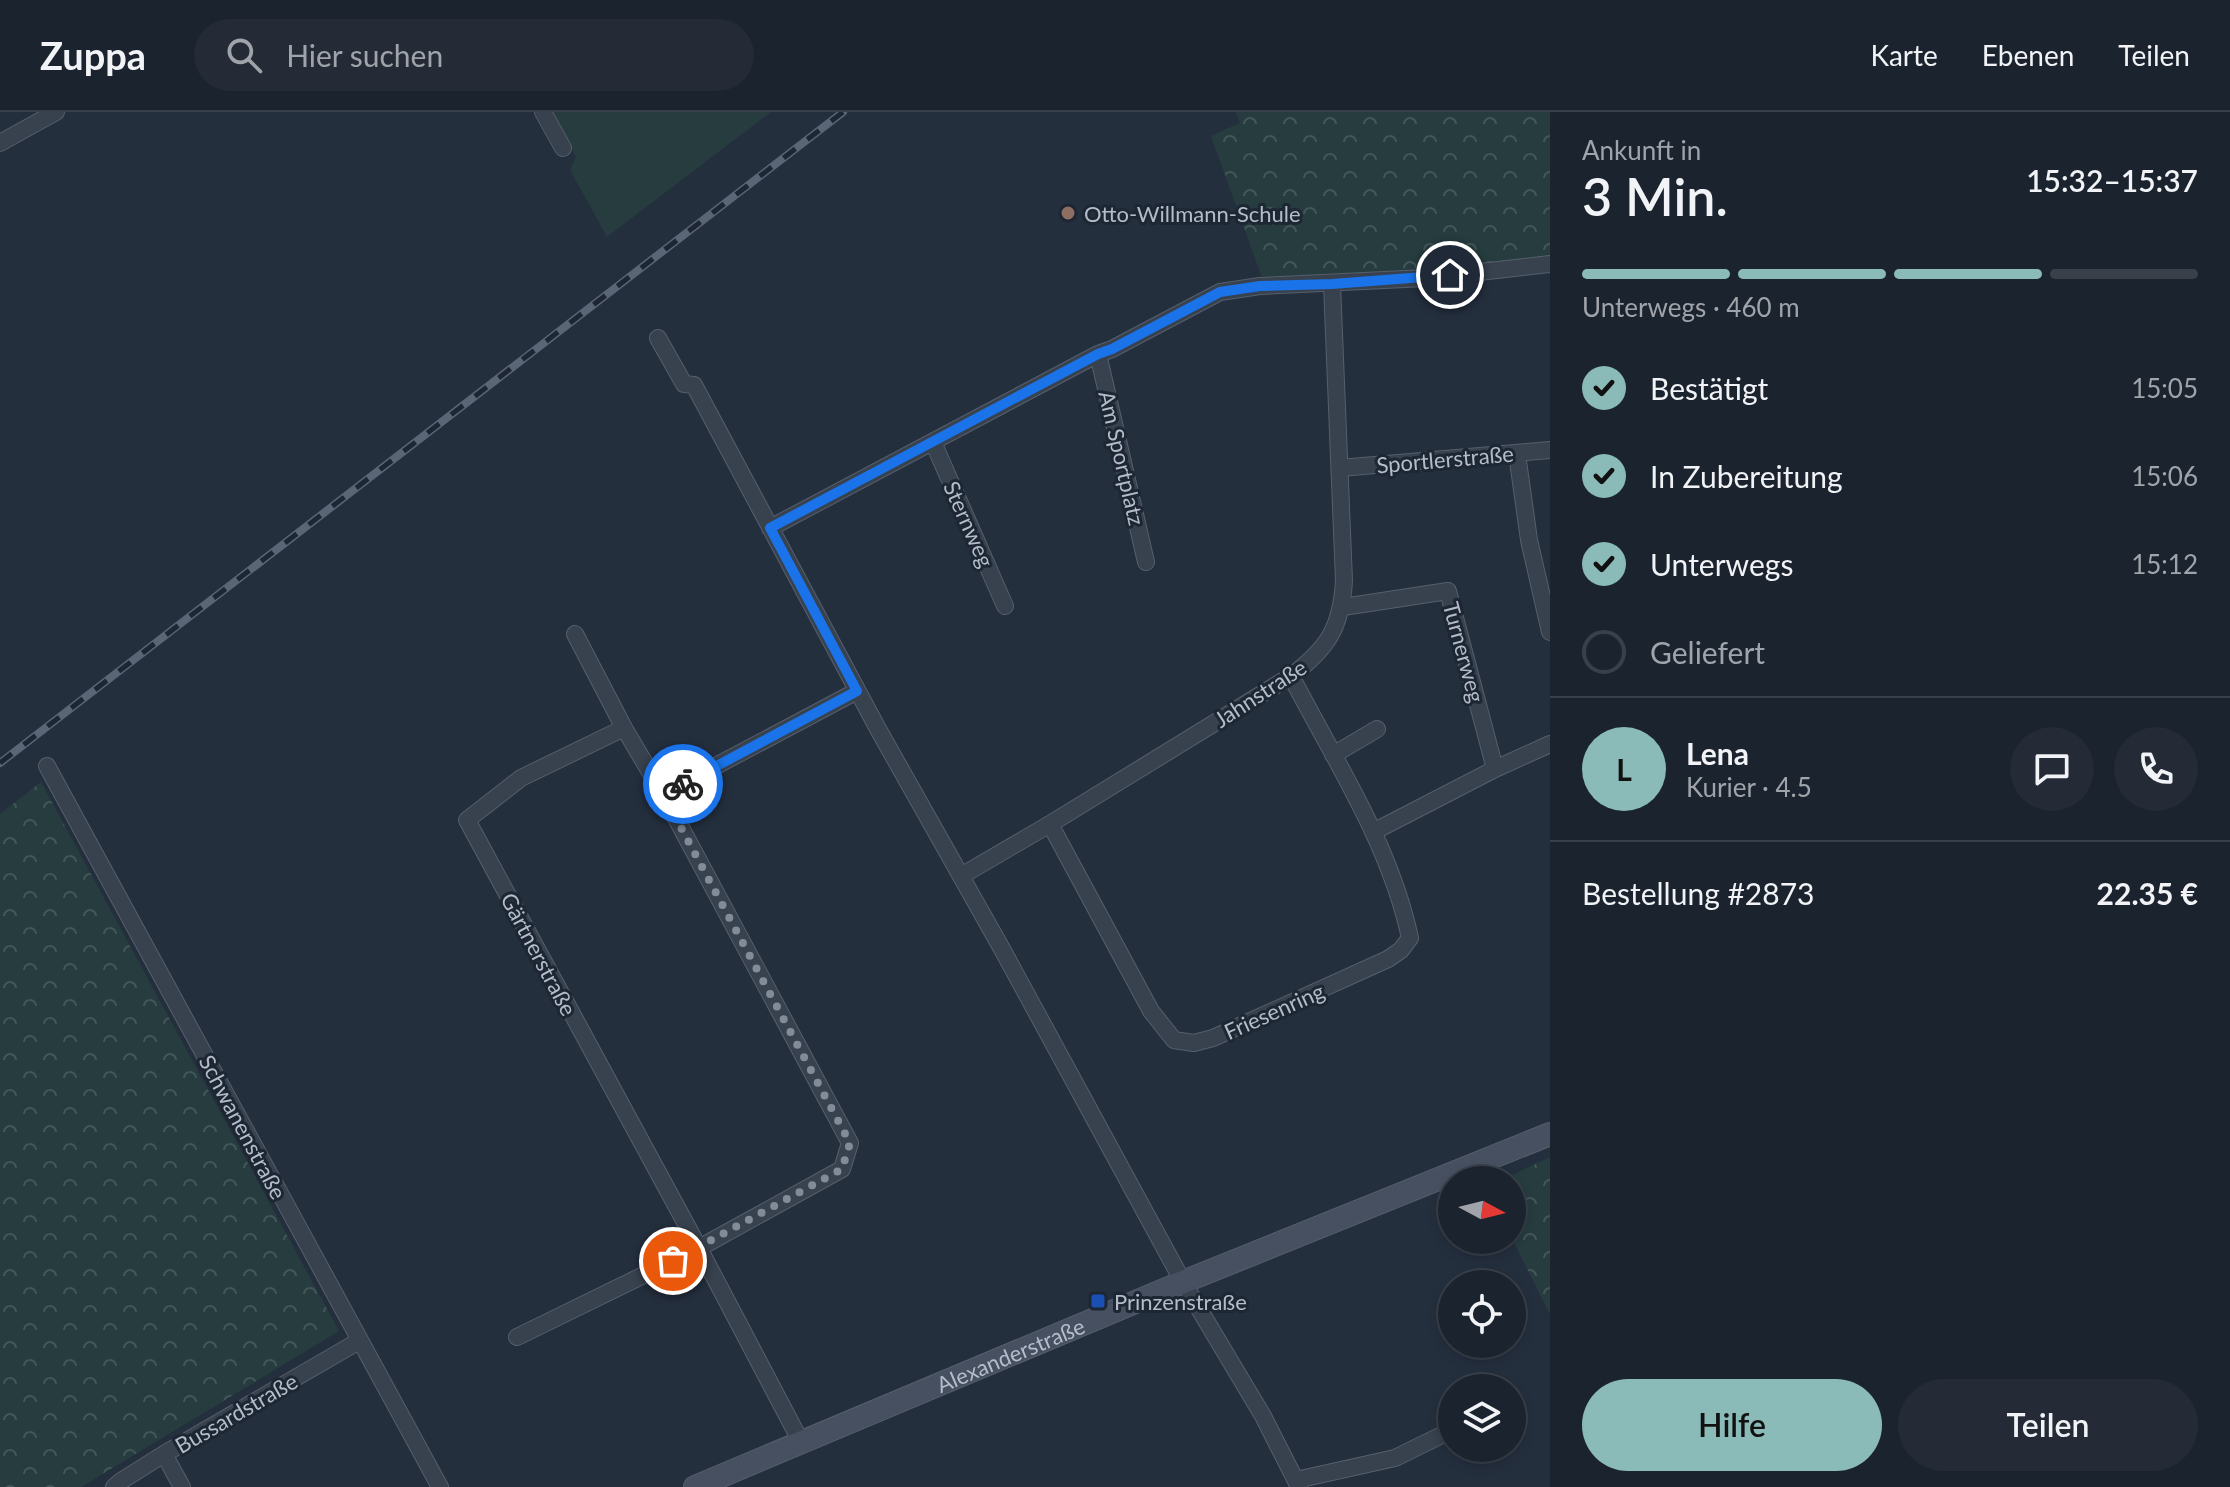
<!DOCTYPE html>
<html lang="de">
<meta charset="utf-8">
<style>
body{margin:0;font-family:Lato,sans-serif;background:#242b36;color:#f1f3f6;height:100vh;display:flex;flex-direction:column;font-size:30px;white-space:nowrap}
*{box-sizing:border-box;margin:0}
p{font-size:26px;color:#a0a4aa}
.icon{flex:none;width:44px;height:44px;fill:none;stroke:currentColor;stroke-width:2;stroke-linecap:round;stroke-linejoin:round}
.map{position:relative;flex:1;overflow:hidden}
.side{display:flex;flex-direction:column;background:#1b232e;width:680px}
.side>*{flex:none}
.needle{width:52px;rotate:97deg}
.tools{position:absolute;left:1438px;top:1054px;display:grid;gap:16px}
.tools a{display:grid;place-items:center;width:88px;height:88px;border-radius:50%;background:#1b232e;box-shadow:0 4px 12px #0003,0 0 0 2px #39404a;font-size:40px}
.pin{position:absolute;display:grid;place-items:center;width:68px;height:68px;color:#fff;margin:-34px;border:4px solid #fff;border-radius:50%;box-shadow:0 2px 8px #0007}
.courier{position:absolute;display:grid;place-items:center;width:80px;height:80px;margin:-40px;border:6px solid #1a73e8;border-radius:50%;background:#fff;color:#222;box-shadow:0 2px 10px #0007}
.headline em{font-style:normal;font-weight:600}
.headline div{display:flex;flex-direction:column-reverse}
.headline{display:flex;align-items:center;justify-content:space-between;height:136px;padding:0 32px}
h1{font-size:52px;font-weight:600;line-height:60px}
.bar{display:grid;grid-template-columns:repeat(4,1fr);gap:12px 8px;align-content:center;height:96px;padding:0 32px}
.bar i{height:10px;border-radius:6px;background:#39404a}
.bar .selected{background:#8bbbb9}
.bar p{grid-column:span 4}
.line{display:flex;align-items:center;gap:20px;padding:0 32px;border-top:2px solid #39404a}
.line div{flex:1}
.round{display:grid;place-items:center;flex:none;width:84px;height:84px;border-radius:42px;background:#242b36}
ol{padding:0 32px;list-style:none}
li{display:flex;align-items:center;gap:24px;height:88px}
li p{margin-inline-start:auto}
li .icon{padding:8px;border-radius:50%;background:#8bbbb9;color:#111;stroke-width:4}
li:last-child{color:#a0a4aa}
li i{width:44px;height:44px;border:4px solid #39404a;border-radius:50%}
.button{display:flex;gap:16px;margin-top:auto;padding:16px 32px}
.button a{flex:1;height:92px;border-radius:48px;background:#8bbbb9;color:#111;font-size:32px;font-weight:600;line-height:92px;text-align:center}
.button a+a{background:#242b36;color:#f1f3f6}
header{display:flex;align-items:center;gap:48px;box-sizing:border-box;height:112px;padding:0 40px;background:#1b232e;border-bottom:2px solid #39404a}
header strong{font-size:38px}
nav{display:flex;gap:44px;margin-inline-start:auto;font-size:28px}
.search{width:560px;height:72px;background:#242b36;display:flex;align-items:center;gap:20px;box-sizing:border-box;padding:0 28px;border-radius:44px;color:#a0a4aa;font-size:30px}
main{display:flex;flex:1;min-height:0}
.map>svg:first-child{display:block}
</style>
<header>
<strong>Zuppa</strong>
<div class="search"><svg class="icon" aria-label="search" viewBox="0 0 24 24"><circle cx="10" cy="10" r="6"/><path d="M15 15l6 6"/></svg>Hier suchen</div>
<nav><a>Karte</a><a>Ebenen</a><a>Teilen</a></nav>
</header>
<main>
<div class="map">
<svg width="1550" height="1375" viewBox="0 0 1550 1375">
<defs>
<pattern id="forest-crowns" width="20" height="18" patternUnits="userSpaceOnUse" patternTransform="scale(2)"><rect width="20" height="18" fill="#263c3f"/><path d="M2 6a3 3 0 1 1 6 0M12 15a3 3 0 1 1 6 0" fill="none" stroke="#435659"/></pattern>
</defs>
<rect width="100%" height="100%" fill="#242f3e"/>
<path fill="#263c3f" d="M553,0H771L607,125L570,58L576,45Z"/>
<path fill="url(#forest-crowns)" d="M1236,0H1550V152L1265,174L1211,24L1240,11Z
M41,670L339,1219L81,1375H0V702Z
M1550,1045V1202L1512,1127V1068H1502Z"/>
<g fill="none" stroke-linecap="round" stroke-linejoin="round">
<defs>
<path id="street" d="M543,0L563,36
M0,31L56,0
M658,226L684,272L694,273L878,617L1002,837L1183,1170L1263,1304L1299,1375
M1098,242L1146,450
M933,330L1005,494
M1517,342L1529,428L1550,520
M1340,356L1550,338
M770,416L1098,242L1112,237L1220,180L1260,174L1426,166L1550,152
M1343,495L1448,479L1495,657
M575,522L624,616
M1333,643L1377,617
M47,654L440,1375
M663,682L857,579
M1050,712L1151,899L1174,928L1194,931L1213,926L1388,847L1401,838L1410,826C1390,732 1335,649 1291,564
M1373,720L1495,657L1550,632
M961,764L1050,712L1291,564C1328,536 1341,516 1344,469L1332,172
M517,1225L699,1136L842,1057L850,1031L663,682L624,616L521,666L467,708L699,1136L801,1330
M164,1342L182,1375
M1296,1368L1395,1346L1452,1318
M114,1375L121,1369L164,1342L359,1229"/>
<g id="secondary">
<path id="s1" d="M695,1375L1183,1170L1550,1022"/>
</g>
</defs>
<use href="#street" stroke="#565f6c" stroke-width="18"/>
<use href="#secondary" stroke="#565f6c" stroke-width="24"/>
<use href="#street" stroke="#38414e" stroke-width="16"/>
<use href="#secondary" stroke="#465061" stroke-width="22"/>
<defs>
<path id="rail" d="M0,651L843,0"/>
</defs>
<use href="#rail" stroke="#5a6575" stroke-width="8"/>
<use href="#rail" stroke="#1d2633" stroke-width="5" stroke-dasharray="15" stroke-linecap="butt"/>
</g>
<g fill="none" stroke-linecap="round" stroke-linejoin="round">
<path stroke="#828b98" stroke-width="8" stroke-dasharray="0 14.4" d="M673,1149L842,1057L850,1031L663,682L683,672"/>
<path stroke="#1a73e8" stroke-width="10" d="M683,672L857,579L770,416L1098,242L1112,237L1220,180L1260,174L1332,172L1450,163"/>
</g>
<circle fill="#8d6e63" stroke="#1d2633" stroke-width="3" cx="1068" cy="101" r="8"/>
<rect fill="#1a4fb4" stroke="#1d2633" stroke-width="3" x="1090" y="1181" width="16" height="16" rx="4"/>
<g text-anchor="middle" dominant-baseline="central" stroke-width="6" stroke-linejoin="round" paint-order="stroke">
<g font-size="22" fill="#b4bcc9" stroke="#1d2633" text-anchor="start">
<text x="1084" y="101">Otto-Willmann-Schule</text>
<text x="1114" y="1189">Prinzenstraße</text>
</g>
<g font-size="22" fill="#b4bcc9" stroke="#1d2633">
<text transform="translate(1122 346) rotate(77)">Am Sportplatz</text>
<text transform="translate(1445 347) rotate(-5)">Sportlerstraße</text>
<text transform="translate(969 412) rotate(66)">Sternweg</text>
<text transform="translate(1464 540) rotate(75)">Turnerweg</text>
<text transform="translate(1260 581) rotate(-33)">Jahnstraße</text>
<text transform="translate(539 842) rotate(62)">Gärtnerstraße</text>
<text transform="translate(1274 899) rotate(-24)">Friesenring</text>
<text transform="translate(243 1015) rotate(62)">Schwanenstraße</text>
<text stroke="none"><textPath href="#s1" startOffset="342">Alexanderstraße</textPath></text>
<text transform="translate(236 1301) rotate(-30)">Bussardstraße</text>
</g>
</g>
</svg>
<div class="tools">
<a><svg class="needle" viewBox="-14 -14 28 28"><path d="M0-13l5 13h-10z" fill="#e53935"/><path d="M0 13l5-13h-10z" fill="#a0a4aa"/></svg></a>
<a><svg class="icon" aria-label="locate" viewBox="0 0 24 24"><circle cx="12" cy="12" r="6"/><path d="M12 2v4M12 18v4M2 12h4M18 12h4"/></svg></a>
<a><svg class="icon" aria-label="layers" viewBox="0 0 24 24"><path d="M12 4l9 5-9 5-9-5zM3 14l9 5 9-5"/></svg></a>
</div>
<div class="pin" style="left:673px;top:1149px;background:#ea580c"><svg class="icon" aria-label="bag" viewBox="0 0 24 24"><path d="M5 8h14l-1 12H6zM9 8a3 3 0 0 1 6 0"/></svg></div>
<div class="pin" style="left:1450px;top:163px;background:#1f2937"><svg class="icon" aria-label="home" viewBox="0 0 24 24"><path d="M3 11l9-7 9 7M6 9v11h12V9"/></svg></div>
<div class="courier" style="left:683px;top:672px"><svg class="icon" aria-label="bike" viewBox="0 0 24 24"><circle cx="6" cy="16" r="4"/><circle cx="18" cy="16" r="4"/><path d="M6 16l4-8h5l3 8M10 8l3 8H6M13 5h3"/></svg></div>
</div>
<section class="side">
<div class="headline"><div><h1>3 Min.</h1><p>Ankunft in</p></div><em>15:32–15:37</em></div>
<div class="bar"><i class="selected"></i><i class="selected"></i><i class="selected"></i><i></i><p>Unterwegs · 460 m</p></div>
<ol>
<li><svg class="icon" aria-label="check" viewBox="0 0 24 24"><path d="M5 12l5 5 9-10"/></svg>Bestätigt<p>15:05</p></li>
<li><svg class="icon" aria-label="check" viewBox="0 0 24 24"><path d="M5 12l5 5 9-10"/></svg>In Zubereitung<p>15:06</p></li>
<li><svg class="icon" aria-label="check" viewBox="0 0 24 24"><path d="M5 12l5 5 9-10"/></svg>Unterwegs<p>15:12</p></li>
<li><i></i>Geliefert</li>
</ol>
<div class="line" style="height:144px"><b class="round" style="background:#8bbbb9;color:#111">L</b><div><b>Lena</b><p>Kurier · 4.5</p></div><a class="round"><svg class="icon" aria-label="chat" viewBox="0 0 24 24"><path d="M4 5h16v11H9l-5 4z"/></svg></a><a class="round"><svg class="icon" aria-label="phone" viewBox="0 0 24 24"><path d="M5 4h4l2 5-3 2q2 4 5 5l2-3 5 2v4C11 20 4 13 5 4z"/></svg></a></div>
<div class="line" style="height:104px"><div>Bestellung #2873</div><b>22.35 €</b></div>
<div class="button"><a>Hilfe</a><a>Teilen</a></div>
</section>
</main>
